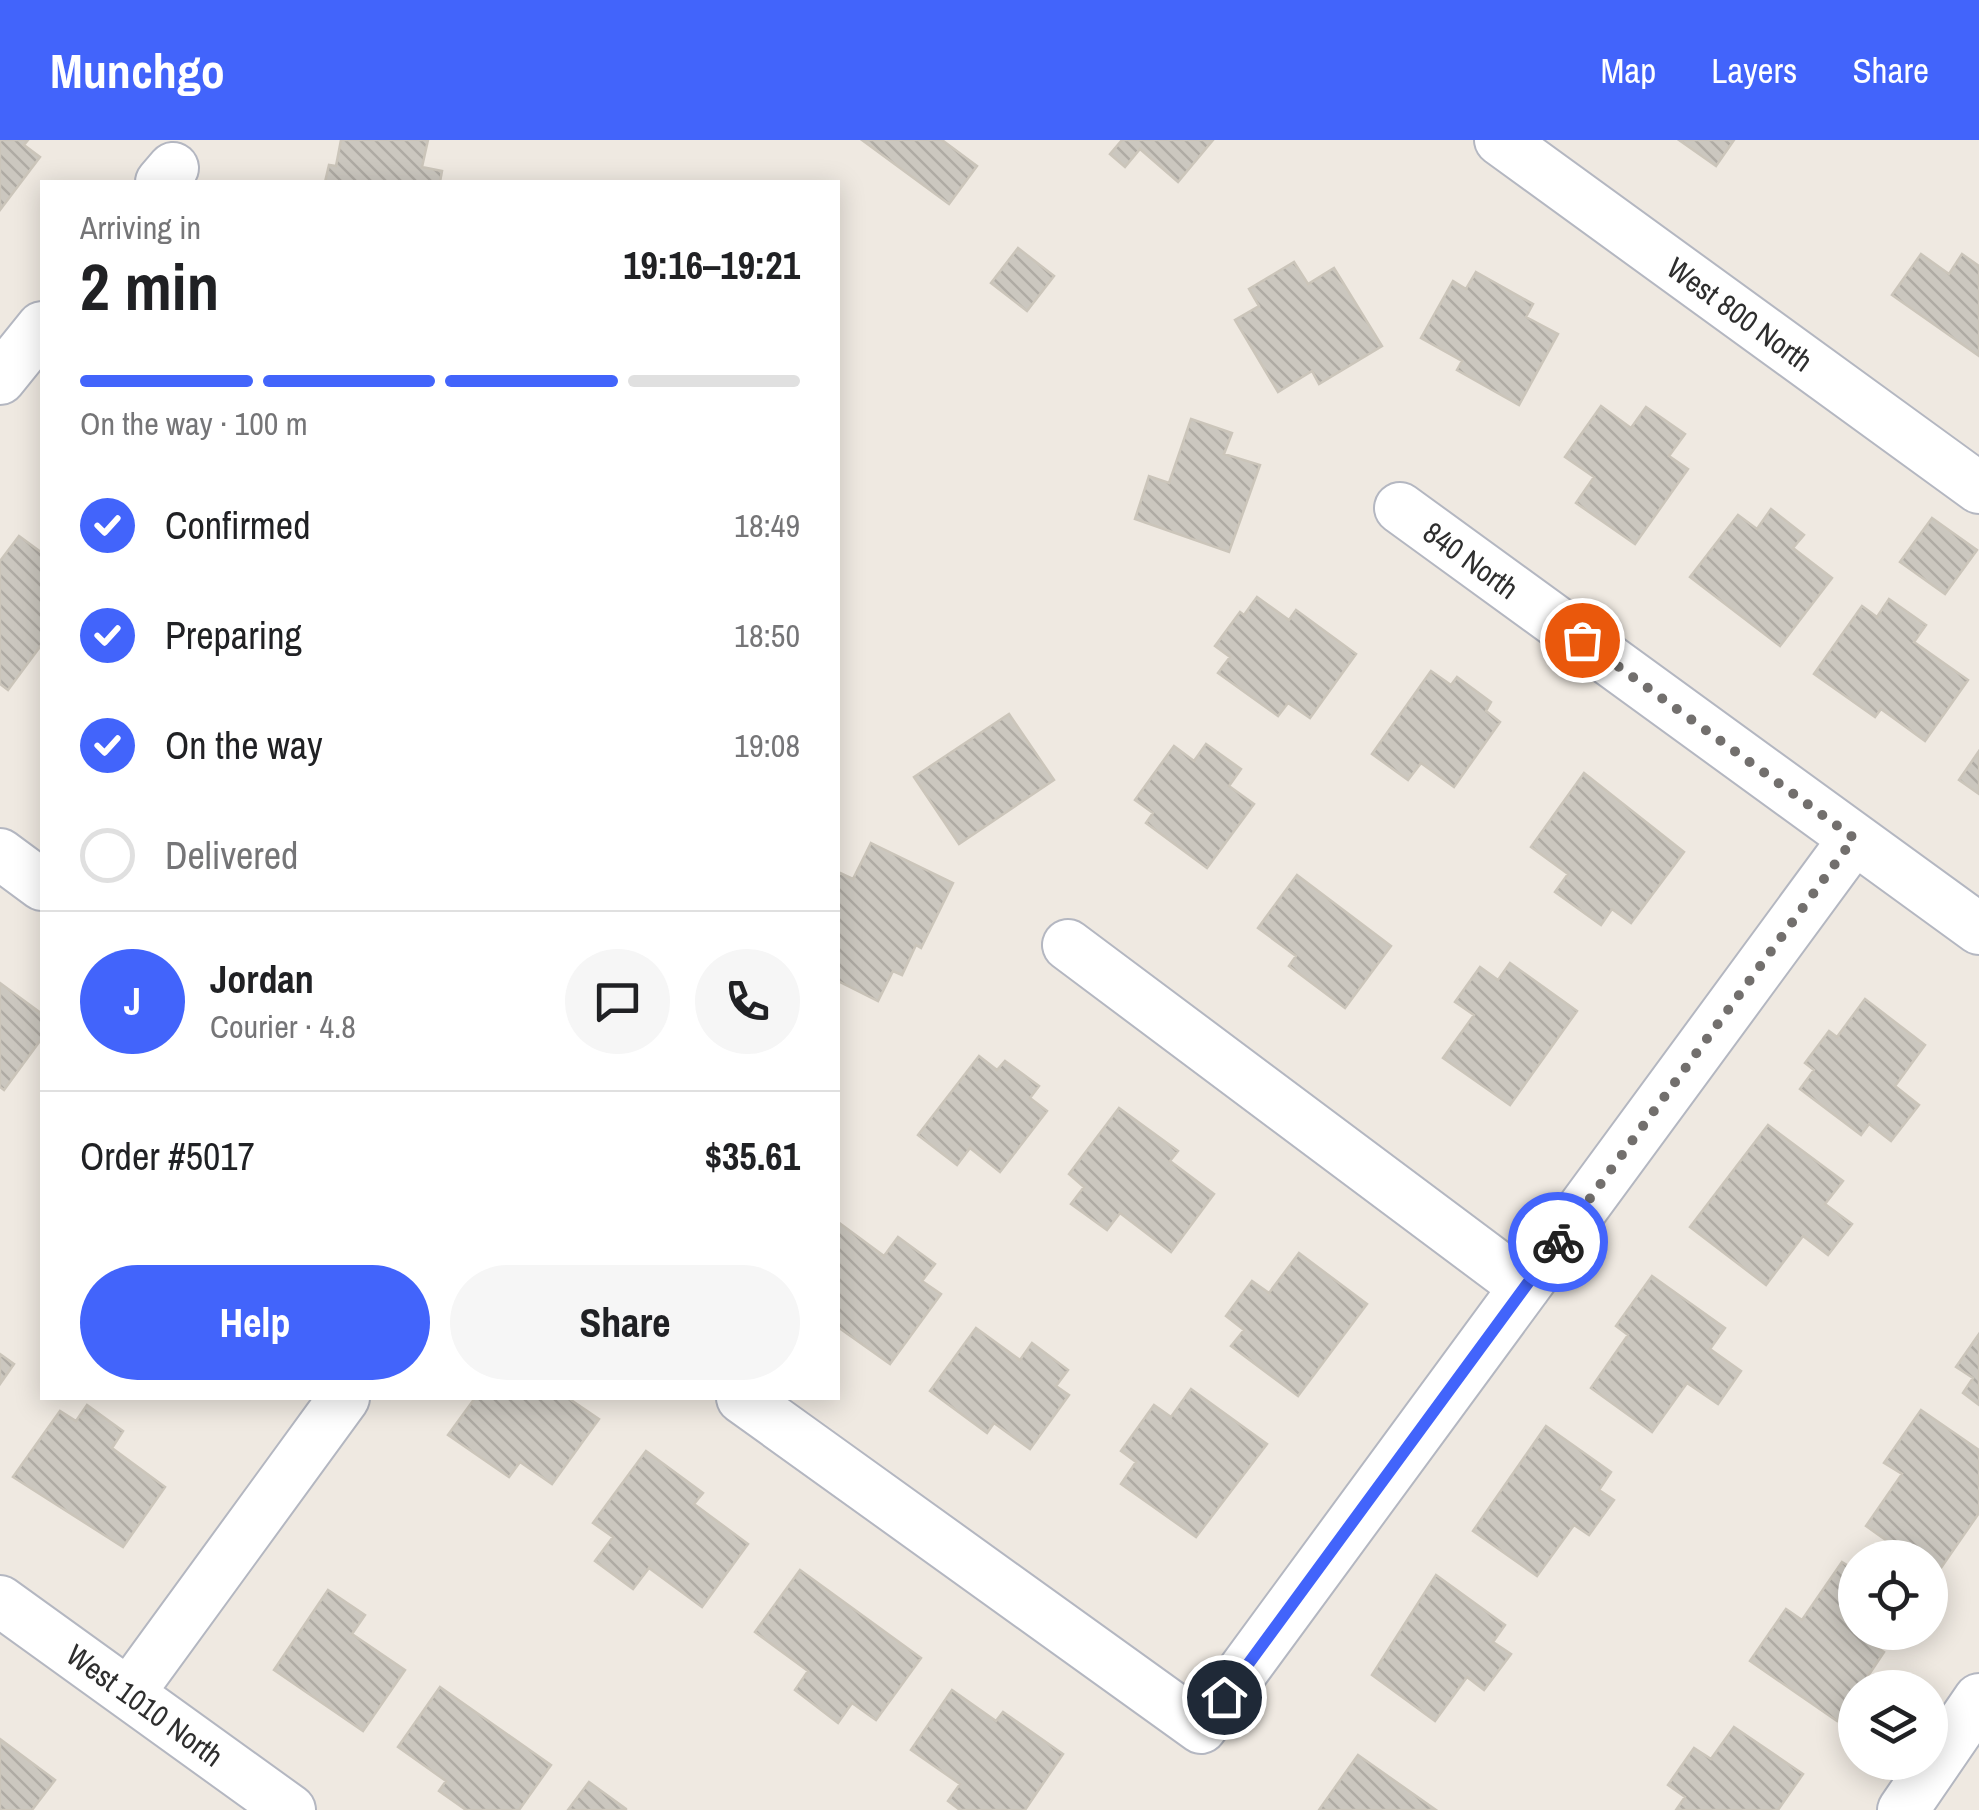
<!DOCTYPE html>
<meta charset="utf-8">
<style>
body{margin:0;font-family:"Archivo Narrow",sans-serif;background:#f6f6f6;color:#202124;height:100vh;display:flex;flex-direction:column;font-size:38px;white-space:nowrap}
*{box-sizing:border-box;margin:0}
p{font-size:32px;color:#757577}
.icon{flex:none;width:55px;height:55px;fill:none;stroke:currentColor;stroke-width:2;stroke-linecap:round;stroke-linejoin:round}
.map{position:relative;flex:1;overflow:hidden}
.panel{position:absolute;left:40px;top:40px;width:800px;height:1220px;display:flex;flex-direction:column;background:#fff;border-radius:0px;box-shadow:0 5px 25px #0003}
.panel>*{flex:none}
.controls{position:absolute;left:1838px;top:1400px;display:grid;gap:20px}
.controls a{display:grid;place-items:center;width:110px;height:110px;border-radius:50%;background:#fff;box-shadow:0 5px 25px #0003;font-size:50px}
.pin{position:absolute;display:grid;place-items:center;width:85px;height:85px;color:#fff;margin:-42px;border:5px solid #fff;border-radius:50%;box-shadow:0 2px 10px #0007}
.courier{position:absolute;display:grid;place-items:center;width:100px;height:100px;margin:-50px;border:8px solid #4264fb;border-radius:50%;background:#fff;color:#222;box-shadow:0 2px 12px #0007}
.head em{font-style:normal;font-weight:800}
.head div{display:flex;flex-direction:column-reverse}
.head{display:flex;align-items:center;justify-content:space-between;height:170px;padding:0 40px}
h1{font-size:65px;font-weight:800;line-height:75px}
.bar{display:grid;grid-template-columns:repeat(4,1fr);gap:15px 10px;align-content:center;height:120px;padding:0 40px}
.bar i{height:12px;border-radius:8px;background:#e0e0e0}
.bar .selected{background:#4264fb}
.bar p{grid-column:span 4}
.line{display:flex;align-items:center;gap:25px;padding:0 40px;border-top:2px solid #e0e0e0}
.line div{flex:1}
.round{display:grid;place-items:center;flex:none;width:105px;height:105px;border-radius:52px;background:#f6f6f6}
ol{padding:0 40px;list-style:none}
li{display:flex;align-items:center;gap:30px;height:110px}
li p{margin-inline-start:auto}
li .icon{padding:10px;border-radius:50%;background:#4264fb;color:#fff;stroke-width:4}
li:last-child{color:#757577}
li i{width:55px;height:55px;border:5px solid #e0e0e0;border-radius:50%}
.cta{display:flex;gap:20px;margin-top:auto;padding:20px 40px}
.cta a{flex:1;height:115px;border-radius:60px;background:#4264fb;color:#fff;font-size:40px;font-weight:800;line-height:115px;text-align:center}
.cta a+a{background:#f6f6f6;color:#202124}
header{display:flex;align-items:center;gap:60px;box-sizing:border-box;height:140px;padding:0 50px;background:#4264fb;color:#fff}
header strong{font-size:48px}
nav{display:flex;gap:55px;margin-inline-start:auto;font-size:35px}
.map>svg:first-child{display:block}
</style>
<header>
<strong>Munchgo</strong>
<nav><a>Map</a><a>Layers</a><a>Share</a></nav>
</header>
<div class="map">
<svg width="1979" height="1670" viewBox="0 0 1979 1670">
<defs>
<pattern id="building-back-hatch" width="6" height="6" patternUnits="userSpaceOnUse" patternTransform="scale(2.5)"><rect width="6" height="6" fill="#cbc7bf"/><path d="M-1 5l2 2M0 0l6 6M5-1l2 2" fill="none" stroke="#afaba4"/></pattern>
</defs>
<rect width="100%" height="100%" fill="#efe9e1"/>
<path fill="url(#building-back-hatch)" stroke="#cbc5ba" stroke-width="2.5" d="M0,0H28L24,5L40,17L0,70Z
M341,0H428L422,27L442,31L440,42H325L329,25L336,26Z
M862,0H942L977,26L949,64Z
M1122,0H1213L1178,42L1140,9L1125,27L1110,14Z
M1679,0H1734L1716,26Z
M1018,108L1054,136L1027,171L991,143Z
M1921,114L1949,134L1962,114L1979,126V216L1892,155Z
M1294,122L1308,144L1334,128L1382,206L1319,244L1312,231L1278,252L1235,180L1259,166L1249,149Z
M1476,132L1533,164L1526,177L1558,194L1519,265L1457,230L1462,221L1421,198L1453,141L1466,149Z
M1601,266L1631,288L1646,267L1685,294L1669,316L1688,329L1635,404L1576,363L1594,337L1565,317Z
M1191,279L1232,293L1224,314L1260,325L1229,412L1135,379L1149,336L1169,343Z
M1771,369L1804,395L1793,408L1832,438L1780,506L1690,437L1738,375L1757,389Z
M1932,378L1977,410L1945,454L1900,422Z
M19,396L42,413V504L8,550L0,544V421Z
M1257,457L1289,480L1296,470L1356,514L1310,578L1288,563L1278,576L1218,533L1230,517L1215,506L1240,472L1244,475Z
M1889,459L1926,485L1914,502L1968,540L1925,601L1881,569L1875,577L1814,534L1862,466L1877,477Z
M1431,531L1451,545L1457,537L1491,562L1486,571L1500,582L1454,647L1421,623L1408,640L1372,614Z
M1009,574L1054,640L959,704L914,637Z
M1206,604L1241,629L1229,646L1254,664L1207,728L1146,683L1153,673L1135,660L1174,606L1194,621Z
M1979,611V654L1959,640Z
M1584,633L1684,712L1631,783L1612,769L1601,785L1555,752L1568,734L1531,707Z
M871,703L953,743L921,808L916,805L902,835L893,831L878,861L838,841V732L853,739Z
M1297,735L1391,806L1345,868L1289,826L1296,816L1258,788Z
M1510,823L1577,871L1510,965L1443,918L1474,875L1455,862L1480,827L1498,840Z
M0,843L42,874V898L4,950L0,947Z
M1865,859L1925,905L1895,946L1919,965L1891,1001L1869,984L1861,995L1800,949L1814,930L1805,923L1829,891L1837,897Z
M979,916L997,930L1005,921L1039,946L1030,958L1047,971L1000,1032L970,1008L957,1025L918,995Z
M1119,968L1178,1011L1170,1021L1214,1054L1171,1112L1120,1073L1107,1090L1071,1064L1084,1047L1069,1034Z
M1768,985L1843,1041L1825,1064L1852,1084L1828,1115L1803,1096L1766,1145L1690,1087Z
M838,1082L884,1116L898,1097L935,1124L922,1141L941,1154L890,1224L838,1187Z
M1299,1113L1367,1164L1298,1256L1231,1206L1244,1190L1226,1176L1252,1141L1269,1153Z
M1652,1136L1725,1188L1710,1209L1741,1231L1718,1264L1687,1243L1652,1292L1591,1248L1628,1195L1616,1186Z
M976,1188L1020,1220L1032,1203L1068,1230L1056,1246L1069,1255L1030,1309L994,1283L987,1293L930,1251Z
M1979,1194V1265L1963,1253L1973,1238L1956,1227Z
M0,1214L14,1224L0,1244Z
M1191,1249L1267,1304L1196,1397L1121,1344L1136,1322L1121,1311L1154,1265L1171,1277Z
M475,1258H568L599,1279L552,1344L520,1322L509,1337L448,1295Z
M87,1265L123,1291L112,1308L165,1347L123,1407L13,1337L60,1271L76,1281Z
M1921,1270L1979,1310V1373L1936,1435L1930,1431V1418H1911L1866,1386L1902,1334L1884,1323Z
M1546,1286L1611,1332L1599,1350L1614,1360L1589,1395L1574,1385L1537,1436L1473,1391Z
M646,1311L703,1353L694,1364L748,1404L702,1467L649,1428L633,1449L595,1421L613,1397L593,1383Z
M1842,1422L1855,1430V1492H1882L1873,1505L1884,1512L1860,1548H1855L1837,1581L1750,1521L1786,1469L1802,1480Z
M800,1430L921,1518L876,1580L852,1563L838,1583L795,1550L808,1531L755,1492Z
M1436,1435L1505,1485L1493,1502L1511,1514L1484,1550L1467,1537L1435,1581L1372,1535Z
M328,1450L365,1475L352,1494L405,1530L363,1591L274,1530Z
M440,1547L551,1625L519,1670H466L439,1651L446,1641L398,1607Z
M952,1550L996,1581L1003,1572L1063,1614L1025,1670H960L948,1661L960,1644L911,1610Z
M1734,1587L1803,1634L1778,1670H1676L1685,1657L1668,1645L1694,1608L1711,1619Z
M0,1599L55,1640L32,1670H0Z
M1358,1615L1436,1670H1319Z
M589,1642L626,1669V1670H568Z"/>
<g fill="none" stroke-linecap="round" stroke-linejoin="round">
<defs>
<path id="minor" d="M1500,0L1979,348
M161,42L173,28
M0,239L42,187
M1400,368L1979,789
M0,714L42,745
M1068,805L1525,1147
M742,1258L1201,1588L1854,699
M0,1461L290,1670
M129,1553L344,1258
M1903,1670L1979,1559"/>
</defs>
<use href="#minor" stroke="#b4b7c1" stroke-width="54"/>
<use href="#minor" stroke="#fff" stroke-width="50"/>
</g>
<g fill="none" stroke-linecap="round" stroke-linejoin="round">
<path stroke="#726f6d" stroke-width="10" stroke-dasharray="0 18" d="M1558,1102L1854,698L1582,500"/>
<path stroke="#4264fb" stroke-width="12" d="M1224,1557L1558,1102"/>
</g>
<g text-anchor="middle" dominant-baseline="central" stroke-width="8" stroke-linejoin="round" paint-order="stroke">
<g font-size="30" fill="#2e2e2e" stroke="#fff">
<text transform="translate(1740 174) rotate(36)">West 800 North</text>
<text transform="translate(1471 420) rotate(36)">840 North</text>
<text transform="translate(145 1565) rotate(36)">West 1010 North</text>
</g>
</g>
</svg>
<div class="controls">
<a><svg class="icon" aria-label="locate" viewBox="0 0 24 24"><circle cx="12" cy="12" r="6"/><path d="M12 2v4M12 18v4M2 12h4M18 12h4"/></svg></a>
<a><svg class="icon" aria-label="layers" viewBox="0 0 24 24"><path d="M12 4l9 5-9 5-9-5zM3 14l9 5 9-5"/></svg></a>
</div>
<div class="pin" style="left:1582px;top:500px;background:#ea580c"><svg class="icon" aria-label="bag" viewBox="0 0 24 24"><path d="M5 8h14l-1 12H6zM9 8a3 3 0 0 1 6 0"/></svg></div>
<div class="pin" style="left:1224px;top:1557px;background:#1f2937"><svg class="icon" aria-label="home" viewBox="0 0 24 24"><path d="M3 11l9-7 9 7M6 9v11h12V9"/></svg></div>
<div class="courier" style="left:1558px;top:1102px"><svg class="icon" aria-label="bike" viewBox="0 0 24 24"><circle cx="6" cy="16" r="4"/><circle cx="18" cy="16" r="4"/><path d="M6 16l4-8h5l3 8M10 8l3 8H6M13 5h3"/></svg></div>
<section class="panel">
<div class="head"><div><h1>2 min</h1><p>Arriving in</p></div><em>19:16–19:21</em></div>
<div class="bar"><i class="selected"></i><i class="selected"></i><i class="selected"></i><i></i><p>On the way · 100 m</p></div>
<ol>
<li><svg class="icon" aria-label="check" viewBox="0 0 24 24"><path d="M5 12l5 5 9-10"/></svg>Confirmed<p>18:49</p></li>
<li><svg class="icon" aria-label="check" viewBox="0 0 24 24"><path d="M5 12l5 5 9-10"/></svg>Preparing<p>18:50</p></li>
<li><svg class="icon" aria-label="check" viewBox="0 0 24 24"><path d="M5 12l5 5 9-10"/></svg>On the way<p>19:08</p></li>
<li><i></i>Delivered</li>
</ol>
<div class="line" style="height:180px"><b class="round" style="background:#4264fb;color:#fff">J</b><div><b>Jordan</b><p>Courier · 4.8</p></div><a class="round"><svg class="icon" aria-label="chat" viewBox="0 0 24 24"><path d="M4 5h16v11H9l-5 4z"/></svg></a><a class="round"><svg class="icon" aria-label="phone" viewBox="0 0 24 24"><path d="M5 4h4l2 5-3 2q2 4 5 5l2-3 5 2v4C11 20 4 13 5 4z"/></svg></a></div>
<div class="line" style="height:130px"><div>Order #5017</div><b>$35.61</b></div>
<div class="cta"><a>Help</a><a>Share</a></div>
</section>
</div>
